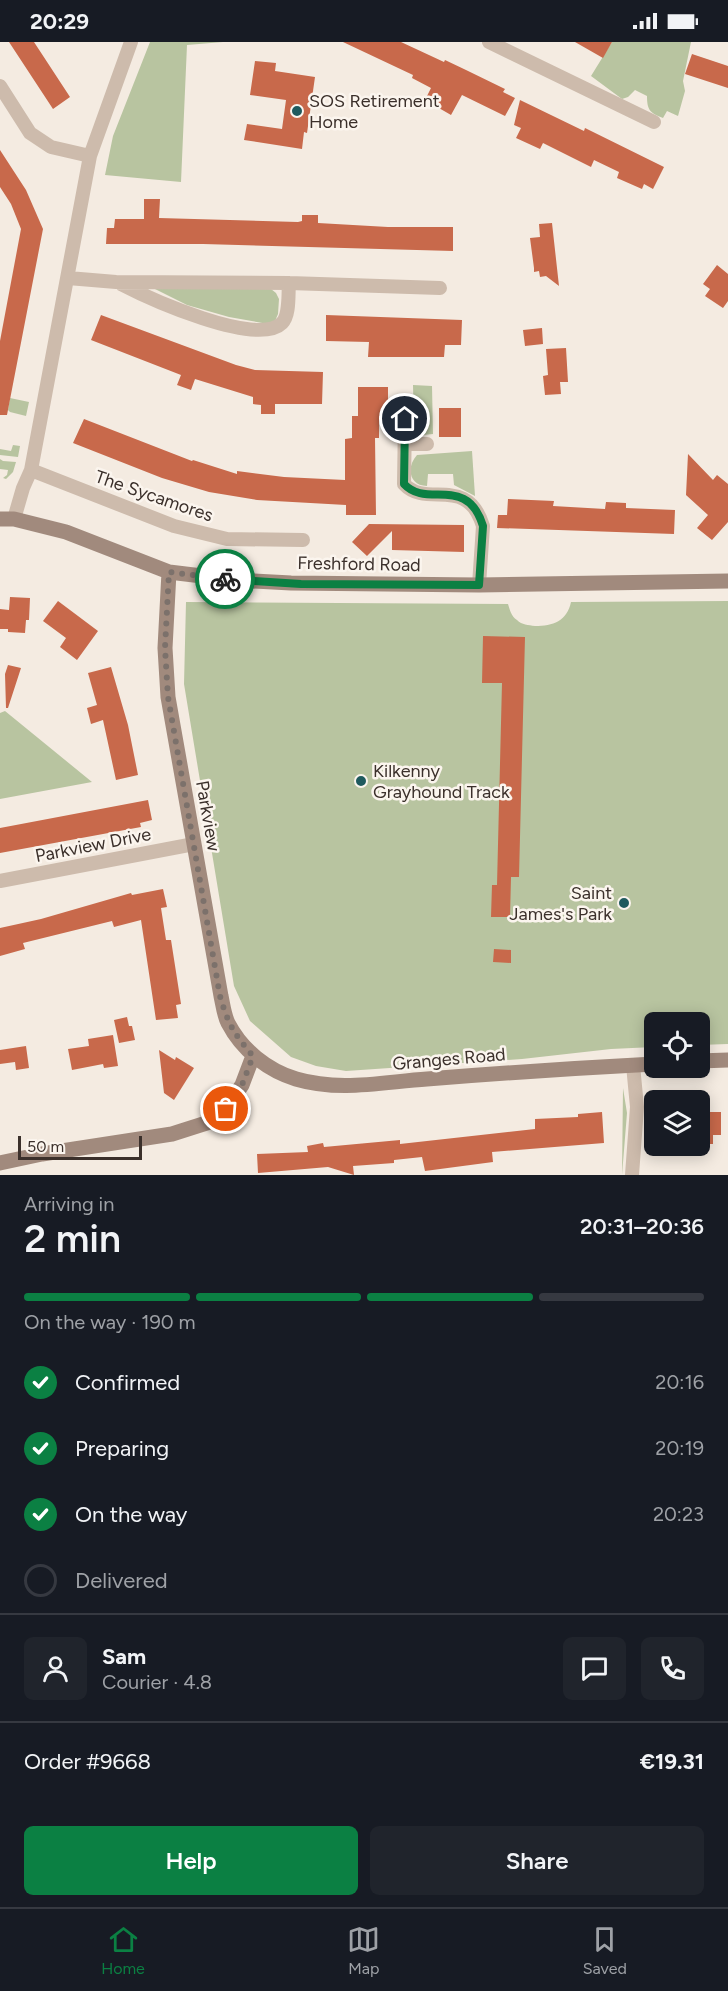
<!DOCTYPE html>
<meta charset="utf-8">
<style>
body{margin:0;font-family:Figtree,sans-serif;background:#20242c;color:#f1f3f6;height:100vh;display:flex;flex-direction:column;font-size:22px;white-space:nowrap}
*{box-sizing:border-box;margin:0}
p{font-size:20px;color:#9ea1a6}
.icon{flex:none;width:33px;height:33px;fill:none;stroke:currentColor;stroke-width:2;stroke-linecap:round;stroke-linejoin:round}
.map{position:relative;height:1133px;overflow:hidden}
.drawer{display:flex;flex-direction:column;background:#171b24;flex:1}
.drawer>*{flex:none}
.tools{position:absolute;left:644px;top:970px;display:grid;gap:12px}
.tools a{display:grid;place-items:center;width:66px;height:66px;border-radius:9px;background:#171b24;box-shadow:0 3px 15px #0003;font-size:30px}
.scale{position:absolute;left:18px;bottom:15px;width:124px;box-sizing:border-box;padding-left:6px;border:3px solid #3b302b;border-top:0;font-size:16px;line-height:21px;white-space:nowrap;color:#3b302b;-webkit-text-stroke:4px #fbf5ee;paint-order:stroke}
.pin{position:absolute;display:grid;place-items:center;width:51px;height:51px;color:#fff;margin:-26px;border:3px solid #fff;border-radius:50%;box-shadow:0 2px 6px #0007}
.courier{position:absolute;display:grid;place-items:center;width:60px;height:60px;margin:-30px;border:4px solid #0b8043;border-radius:50%;background:#fff;color:#222;box-shadow:0 2px 8px #0007}
.headline em{font-style:normal;font-weight:600}
.headline div{display:flex;flex-direction:column-reverse}
.headline{display:flex;align-items:center;justify-content:space-between;height:102px;padding:0 24px}
h1{font-size:39px;font-weight:600;line-height:45px}
.bar{display:grid;grid-template-columns:repeat(4,1fr);gap:9px 6px;align-content:center;height:72px;padding:0 24px}
.bar i{height:8px;border-radius:4px;background:#363941}
.bar .active{background:#0b8043}
.bar p{grid-column:span 4}
.line{display:flex;align-items:center;gap:15px;padding:0 24px;border-top:2px solid #363941}
.line div{flex:1}
.round{display:grid;place-items:center;flex:none;width:63px;height:63px;border-radius:9px;background:#20242c}
ol{padding:0 24px;list-style:none}
li{display:flex;align-items:center;gap:18px;height:66px}
li p{margin-inline-start:auto}
li .icon{padding:6px;border-radius:50%;background:#0b8043;color:#fff;stroke-width:4}
li:last-child{color:#9ea1a6}
li i{width:33px;height:33px;border:3px solid #363941;border-radius:50%}
.action{display:flex;gap:12px;margin-top:auto;padding:12px 24px}
.action a{flex:1;height:69px;border-radius:9px;background:#0b8043;color:#fff;font-size:24px;font-weight:600;line-height:69px;text-align:center}
.action a+a{background:#20242c;color:#f1f3f6}
.status{display:flex;justify-content:space-between;align-items:center;height:42px;padding:0 30px;background:#171b24;direction:ltr}
.status svg{height:16px;fill:currentColor}
.dock{display:flex;justify-content:space-around;align-items:center;height:84px;border-top:2px solid #363941;background:#171b24;font-size:16px;color:#9ea1a6}
.dock a{display:grid;justify-items:center;gap:3px}
.dock .active{color:#0b8043}
.map>svg:first-child{display:block}
</style>
<div class="status"><b>20:29</b><svg viewBox="0 0 49 12"><path d="M0 12V9h3v3zM5 12V6h3v6zM10 12V3h3v9zM15 12V0h3v12zM26 1h20v11H26zM47 4h2v5h-2z"/></svg></div>
<div class="map">
<svg width="728" height="1133" viewBox="0 0 728 1133">
<rect width="100%" height="100%" fill="#f4ebe1"/>
<path fill="#b8c4a0" d="M150,0H223L187,3L181,140L105,133L113,94Z
M612,0H691L683,39L685,49L678,74L667,69L663,76C650,71 647,68 647,54L635,48L628,55L622,57L591,34Z
M153,246L271,247L276,251L279,257L278,272L275,279L268,282L229,275L187,263Z
M413,343L432,344L433,392L423,393L414,384Z
M10,356L29,360L26,374L10,370L8,368Z
M13,403L20,404L18,415L0,413V407L11,409Z
M472,409L475,454L454,443L453,432H428L427,444C409,444 406,425 417,413Z
M0,417L3,419L16,420L13,430L6,437L3,436L7,433L8,428L0,427Z
M728,559V1002L699,1003V981H654V1005L611,1007L522,1017L346,1029L316,1024L291,1015L250,979L234,944L184,642L186,560L508,562C510,568 511,574 517,578C522,583 528,583 535,584C553,584 567,579 571,560Z
M5,669L92,740L0,757V671Z
M623,1046L627,1071L622,1133Z"/>
<path fill="#c8694b" d="M9,0H34L70,55L53,67Z
M343,0H401L444,20L445,18L466,28L505,47L503,50L515,56L505,74L462,53L451,73L425,58L431,46L412,36L413,33Z
M575,0H612L603,16Z
M692,12L728,24V46L685,32Z
M255,19L276,21L275,29L315,35L307,91L304,90L302,107L244,98L247,82L282,87L286,58L250,53Z
M520,58L584,89L585,86L664,125L653,147L644,142L642,147L617,136L619,130L594,118L591,125L543,101L540,107L516,96L521,86L514,83Z
M0,108L26,148L43,187L7,373H0V299L21,187L11,162L0,145Z
M144,157H160L159,176L298,180L302,179V173H318V181L388,185H453V209L203,202H106L107,186H114L115,177H144Z
M552,181L559,244L546,234L540,235L539,229L534,230V226L530,196L540,195L539,182Z
M717,223L728,232V259L723,266L705,254L710,247L703,242Z
M101,273L236,323L255,328L323,330L322,362H275V372H261V363L253,362V355L195,337L191,348L177,343L181,333L91,298Z
M326,273L462,278L461,303H445L444,315H368L369,300L326,299Z
M542,286L543,302L525,304L523,288Z
M566,306L568,340H560L561,352L545,353L543,334L548,333L546,307Z
M358,345H388V374H379V396H375L376,473H346V463L257,458L209,450L162,436L73,401L84,377L192,419L193,418L237,432V429L284,435L345,438V397L352,396V374H358Z
M439,366H461V395H439Z
M688,412L713,438L717,433L728,442V480L712,498L697,486L708,473L686,453Z
M508,457L554,459L553,464L605,467L606,460L626,461V466L675,468L674,492L497,486L498,473H507Z
M369,482L464,483V510L392,508V489L367,514L352,500Z
M10,555L30,556L29,578H26L25,591L8,590V587H0V567L9,568Z
M58,559L98,589L77,618L60,605L66,596L43,579Z
M483,594L525,595L519,835H511L510,875H491L492,843H497L502,641H482Z
M8,623L21,626L8,666H6L5,632Z
M111,625L128,683L138,733L116,738L103,678L91,682L87,666L97,663L88,631Z
M148,758L152,778L140,781L141,785L0,811V786Z
M163,847L167,865L161,866L166,898H171L181,962L176,963L178,976L156,978L141,878L114,885L112,879L23,901L25,907L0,914V886L41,877L131,851L132,853Z
M494,907L511,908V921L493,920Z
M127,975L129,984H132L135,998L119,1001L114,978Z
M113,993L118,1024L104,1026L103,1022L72,1028L68,1007L89,1004L88,997Z
M26,1004L29,1026L16,1028L15,1020L0,1022V1008Z
M159,1008L175,1018L176,1015L194,1026L174,1058L164,1051Z
M602,1070L604,1101L492,1110L493,1120L425,1129L422,1115L394,1118V1121L353,1124L354,1133L328,1125L258,1131L257,1112L308,1110L307,1104L323,1101L324,1105L400,1098V1102L535,1087V1077L578,1075V1072Z
M702,1070H721V1093H713V1102H699V1088H702Z"/>
<g fill="none" stroke-linecap="round" stroke-linejoin="round">
<path stroke="#cdbbac" stroke-width="14" d="M489,0L654,80
M0,44L30,91L51,105L90,114
M68,236L116,240L289,241L440,246
M121,242C148,256 257,306 282,281C290,273 288,253 289,241
M405,377L404,442C427,467 467,432 483,484L479,543
M405,402H427
M31,428L174,484L227,497L303,498
M14,477L23,446L31,428L90,114L131,0
M0,839L194,802
M632,1133L637,1065L633,1023"/>
<path stroke="#a18a7d" stroke-width="15" d="M0,477H14L66,490L169,530L235,538L291,541L479,543L728,539
M169,530L165,606L168,655L221,954C223,963 224,973 228,981C242,1008 267,1028 296,1037C340,1050 383,1040 427,1037C503,1031 578,1026 654,1022
M699,1019L728,1018
M0,1121L42,1112L172,1092L219,1077L242,1043L253,1014"/>
</g>
<g fill="none" stroke-linecap="round" stroke-linejoin="round">
<path stroke="#7c716b" stroke-width="6" stroke-dasharray="0 10.8" d="M225,537L169,530L165,606L168,655L220,954C228,982 234,992 253,1014L242,1043L226,1067"/>
<path stroke="#0b8043" stroke-width="8" d="M225,537L301,542L479,543L483,484C467,432 427,467 404,442L405,377"/>
</g>
<g fill="#1f5a5e" stroke="#fbf5ee" stroke-width="2">
<circle cx="297" cy="69" r="6"/>
<circle cx="361" cy="739" r="6"/>
<circle cx="624" cy="861" r="6"/>
</g>
<g text-anchor="middle" dominant-baseline="central" stroke-width="5" stroke-linejoin="round" paint-order="stroke">
<g font-size="18" fill="#3b302b" stroke="#fbf5ee" text-anchor="start">
<text x="309" y="59">SOS Retirement<tspan x="309" dy="21">Home</tspan></text>
<text x="373" y="729">Kilkenny<tspan x="373" dy="21">Grayhound Track</tspan></text>
<text x="612" y="851" text-anchor="end">Saint<tspan x="612" dy="21">James's Park</tspan></text>
</g>
<g font-size="18" fill="#3b302b" stroke="#fbf5ee">
<text transform="translate(154 454) rotate(19)">The Sycamores</text>
<text transform="translate(359 522) rotate(1)">Freshford Road</text>
<text transform="translate(208 774) rotate(80)">Parkview</text>
<text transform="translate(93 803) rotate(-11)">Parkview Drive</text>
<text transform="translate(449 1017) rotate(-5)">Granges Road</text>
</g>
</g>
</svg>
<div class="tools">
<a><svg class="icon" aria-label="locate" viewBox="0 0 24 24"><circle cx="12" cy="12" r="6"/><path d="M12 2v4M12 18v4M2 12h4M18 12h4"/></svg></a>
<a><svg class="icon" aria-label="layers" viewBox="0 0 24 24"><path d="M12 4l9 5-9 5-9-5zM3 14l9 5 9-5"/></svg></a>
</div>
<div class="scale">50 m</div>
<div class="pin" style="left:226px;top:1067px;background:#ea580c"><svg class="icon" aria-label="bag" viewBox="0 0 24 24"><path d="M5 8h14l-1 12H6zM9 8a3 3 0 0 1 6 0"/></svg></div>
<div class="pin" style="left:405px;top:377px;background:#1f2937"><svg class="icon" aria-label="home" viewBox="0 0 24 24"><path d="M3 11l9-7 9 7M6 9v11h12V9"/></svg></div>
<div class="courier" style="left:225px;top:537px"><svg class="icon" aria-label="bike" viewBox="0 0 24 24"><circle cx="6" cy="16" r="4"/><circle cx="18" cy="16" r="4"/><path d="M6 16l4-8h5l3 8M10 8l3 8H6M13 5h3"/></svg></div>
</div>
<section class="drawer">
<div class="headline"><div><h1>2 min</h1><p>Arriving in</p></div><em>20:31–20:36</em></div>
<div class="bar"><i class="active"></i><i class="active"></i><i class="active"></i><i></i><p>On the way · 190 m</p></div>
<ol>
<li><svg class="icon" aria-label="check" viewBox="0 0 24 24"><path d="M5 12l5 5 9-10"/></svg>Confirmed<p>20:16</p></li>
<li><svg class="icon" aria-label="check" viewBox="0 0 24 24"><path d="M5 12l5 5 9-10"/></svg>Preparing<p>20:19</p></li>
<li><svg class="icon" aria-label="check" viewBox="0 0 24 24"><path d="M5 12l5 5 9-10"/></svg>On the way<p>20:23</p></li>
<li><i></i>Delivered</li>
</ol>
<div class="line" style="height:108px"><a class="round"><svg class="icon" aria-label="person" viewBox="0 0 24 24"><circle cx="12" cy="8" r="4"/><path d="M4 21q1-7 8-7t8 7"/></svg></a><div><b>Sam</b><p>Courier · 4.8</p></div><a class="round"><svg class="icon" aria-label="chat" viewBox="0 0 24 24"><path d="M4 5h16v11H9l-5 4z"/></svg></a><a class="round"><svg class="icon" aria-label="phone" viewBox="0 0 24 24"><path d="M5 4h4l2 5-3 2q2 4 5 5l2-3 5 2v4C11 20 4 13 5 4z"/></svg></a></div>
<div class="line" style="height:78px"><div>Order #9668</div><b>€19.31</b></div>
<div class="action"><a>Help</a><a>Share</a></div>
</section>
<nav class="dock">
<a class="active"><svg class="icon" aria-label="home" viewBox="0 0 24 24"><path d="M3 11l9-7 9 7M6 9v11h12V9"/></svg>Home</a>
<a><svg class="icon" aria-label="map" viewBox="0 0 24 24"><path d="M3 6l6-2 6 2 6-2v14l-6 2-6-2-6 2zM9 4v14M15 6v14"/></svg>Map</a>
<a><svg class="icon" aria-label="saved" viewBox="0 0 24 24"><path d="M7 4h10v16l-5-4-5 4z"/></svg>Saved</a>
</nav>
